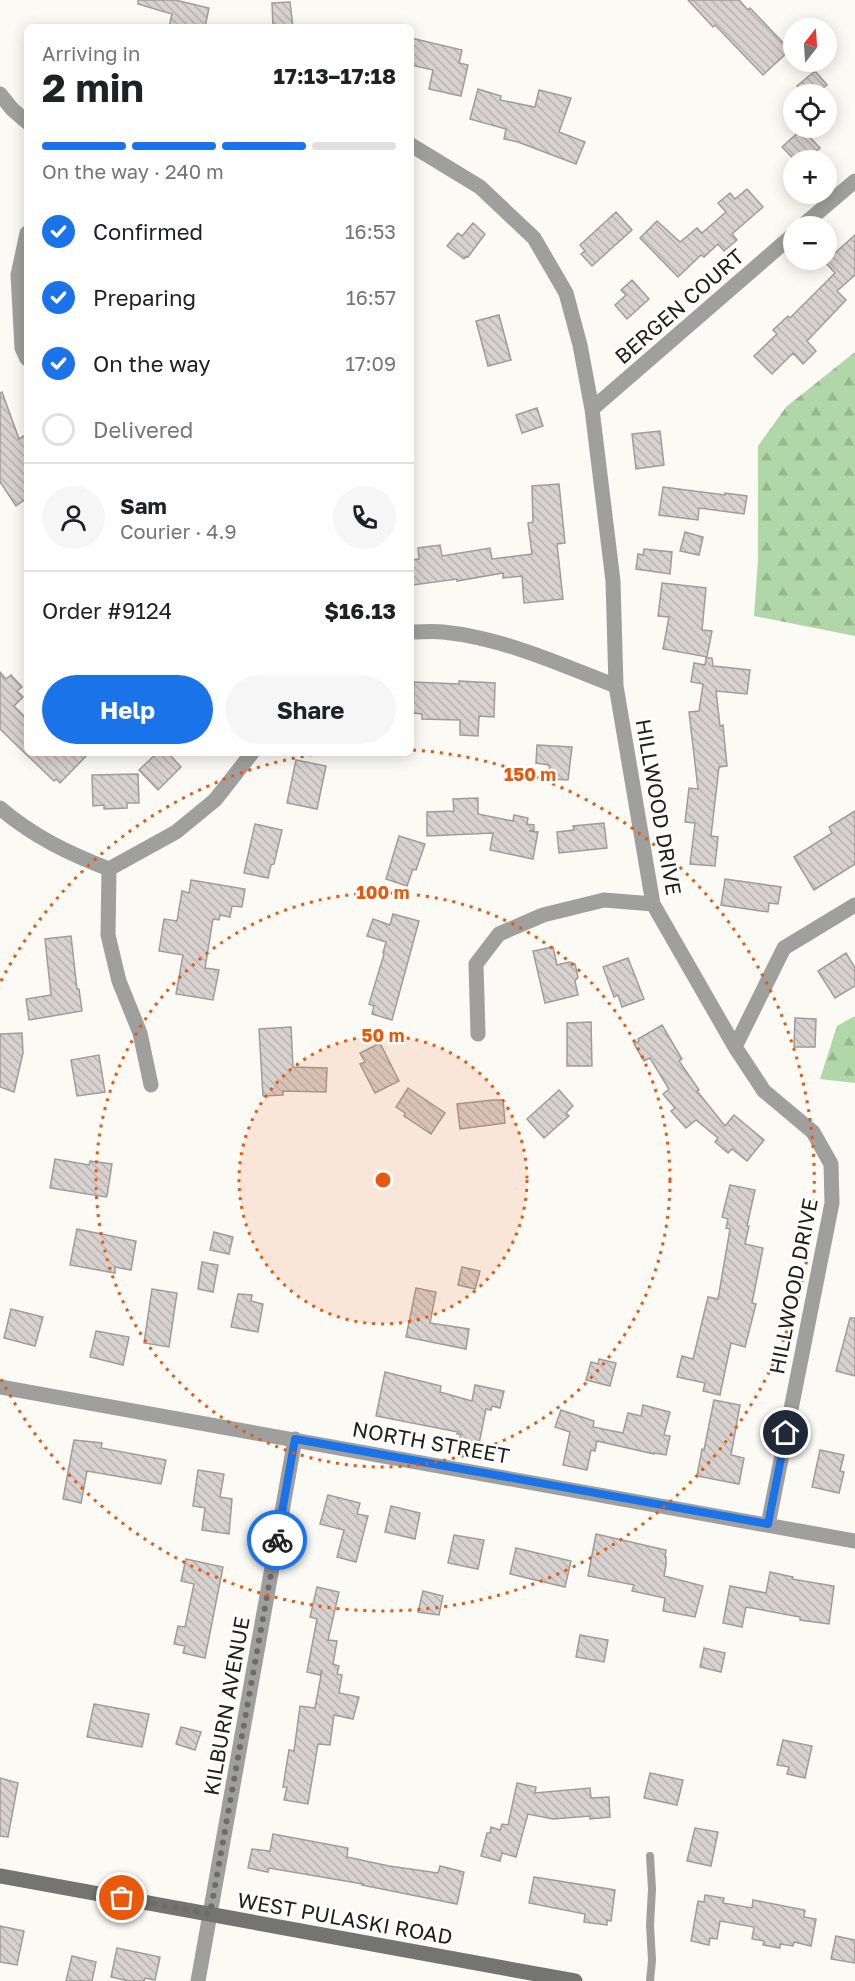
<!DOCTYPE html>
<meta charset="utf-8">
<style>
body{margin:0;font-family:"Golos Text",sans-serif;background:#f6f6f6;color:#202124;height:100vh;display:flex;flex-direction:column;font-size:22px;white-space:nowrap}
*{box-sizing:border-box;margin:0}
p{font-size:20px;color:#757577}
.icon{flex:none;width:33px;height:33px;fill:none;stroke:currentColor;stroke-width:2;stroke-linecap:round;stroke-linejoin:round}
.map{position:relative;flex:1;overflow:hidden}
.sheet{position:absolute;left:24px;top:24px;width:390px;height:732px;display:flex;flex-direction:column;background:#fff;border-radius:9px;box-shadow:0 3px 15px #0003}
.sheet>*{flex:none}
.needle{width:39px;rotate:17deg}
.buttons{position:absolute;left:783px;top:18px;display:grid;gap:12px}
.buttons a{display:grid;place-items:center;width:54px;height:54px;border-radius:50%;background:#fff;box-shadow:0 3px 15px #0003;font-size:30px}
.pin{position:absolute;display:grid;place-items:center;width:51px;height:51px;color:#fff;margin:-26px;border:3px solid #fff;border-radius:50%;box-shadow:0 2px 6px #0007}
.courier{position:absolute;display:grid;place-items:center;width:60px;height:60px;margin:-30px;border:4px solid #1a73e8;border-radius:50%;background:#fff;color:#222;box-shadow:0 2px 8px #0007}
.overview em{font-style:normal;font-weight:700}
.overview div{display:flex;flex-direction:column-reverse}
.overview{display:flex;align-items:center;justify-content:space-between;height:102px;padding:0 18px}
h1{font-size:39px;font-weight:700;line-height:45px}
.bar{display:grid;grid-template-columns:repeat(4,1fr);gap:9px 6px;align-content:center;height:72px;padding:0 18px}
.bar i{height:8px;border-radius:4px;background:#e0e0e0}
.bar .current{background:#1a73e8}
.bar p{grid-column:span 4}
.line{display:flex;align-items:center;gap:15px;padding:0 18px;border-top:2px solid #e0e0e0}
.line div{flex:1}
.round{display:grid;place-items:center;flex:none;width:63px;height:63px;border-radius:32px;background:#f6f6f6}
ol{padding:0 18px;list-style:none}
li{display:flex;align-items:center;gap:18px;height:66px}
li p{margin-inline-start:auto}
li .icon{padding:6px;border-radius:50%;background:#1a73e8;color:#fff;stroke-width:4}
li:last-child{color:#757577}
li i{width:33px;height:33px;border:3px solid #e0e0e0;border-radius:50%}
.primary-button{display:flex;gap:12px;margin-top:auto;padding:12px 18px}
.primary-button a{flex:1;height:69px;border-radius:36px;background:#1a73e8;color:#fff;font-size:24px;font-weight:700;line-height:69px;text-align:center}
.primary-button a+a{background:#f6f6f6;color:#202124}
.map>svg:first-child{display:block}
</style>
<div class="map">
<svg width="855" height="1981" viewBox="0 0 855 1981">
<defs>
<pattern id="forest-firs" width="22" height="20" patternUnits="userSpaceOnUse" patternTransform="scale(1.5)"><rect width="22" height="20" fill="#b1d6a7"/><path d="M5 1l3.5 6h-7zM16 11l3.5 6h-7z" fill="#98b78f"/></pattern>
<pattern id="building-back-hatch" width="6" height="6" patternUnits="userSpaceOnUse" patternTransform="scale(1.5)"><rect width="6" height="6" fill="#d7d1cf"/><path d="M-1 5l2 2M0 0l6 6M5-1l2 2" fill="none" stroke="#b8b3b1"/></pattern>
</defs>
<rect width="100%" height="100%" fill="#fcfaf5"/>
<path fill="url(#forest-firs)" d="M855,352V636L754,616L758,559V446L786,407Z
M855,1016V1083L820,1079L837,1026Z"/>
<path fill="url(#building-back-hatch)" stroke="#a19b99" stroke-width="1.5" d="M138,0H175L209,8L205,27H169L172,14L138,4Z
M688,0H739L748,10L750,8L790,50L763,75L715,25L713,27Z
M290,2L293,27H273L272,3Z
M411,38L462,50L459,63L468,65L461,96L429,89L433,70L411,65Z
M815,71L827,85L815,94H804L797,86Z
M478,89L501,96L500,100L535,107L539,90L571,98L559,132L585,142L576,164L518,142L504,139L506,129L470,119Z
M802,129L820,148L806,160H795L782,147Z
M747,189L763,207L732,234L737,240L724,251L718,244L704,257L701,255L678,277L640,238L657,221L680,242L697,228L702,233L726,212L718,203L730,193L735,199Z
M616,212L632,230L592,266L581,254L585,251L580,245Z
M473,223L485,234L468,257L466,256L464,259L447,246L458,233L462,236Z
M855,235V275L837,291L846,300L807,341L816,351L803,364L793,353L772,374L754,356L777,334L773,330L788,316L790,318L835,273L825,262Z
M632,280L649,299L627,319L615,305L626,295L621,290Z
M499,315L511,360L488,366L476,321Z
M2,392L19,439L27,434V498L16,506L0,482V393Z
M537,408L543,426L522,433L516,415Z
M660,431L664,465L636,469L632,434Z
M559,484L565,543L557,544L563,599L524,603L522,576L503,578V573L457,581V579L413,585L411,560L419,559L418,548L440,545L442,556L490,548L492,559L532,554L528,523L533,522L532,486Z
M663,487L725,495V493L747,496L744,514L699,508L698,520L659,515Z
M685,532L703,537L699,555L680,551Z
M644,549L672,552L670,574L636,569L638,554L643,555Z
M662,583L706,588L702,630L712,631L707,657L663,649L669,617L658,616Z
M706,658H712L713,666L750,670L747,694L716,691L720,726L723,725L727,766L719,767L711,836L718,837L715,866L690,864L695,823L685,822L689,788L698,789L689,712L699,711L703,684L691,682L694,663L705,665Z
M0,672L6,679L11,675L22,687L17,691L23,697L14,706L27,719V753H89L60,783L56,779L54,781L0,729Z
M459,681L495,683L494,717L479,716L478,736L460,735V720L422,719V714L413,713L414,682L459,684Z
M537,745L572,747L568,780L551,779L549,765L536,763Z
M157,753H168L181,767L158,790L139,770Z
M296,760L326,766L317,809L287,803Z
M138,774L139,803H127V808L104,809V805L93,806L92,775Z
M478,798V814L513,821L514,815L528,818L527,824L534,825V830L529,831L538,832L533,859L490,850L493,833L427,836V812L454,811L453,799Z
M855,811V864L814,890L794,857L832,833L829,827Z
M604,823L607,848L559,853L557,832L574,830L573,826Z
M255,824L282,830L274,864L271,865L268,878L244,873Z
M399,836L425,844L416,870L413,869L407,886L386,879Z
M725,879L781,887L778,904L769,903L768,912L721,905Z
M191,880L245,889L242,907L232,906L230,917L220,915L219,920L213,919L205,968L219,970L213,1000L176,994L183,955L159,951L164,919L177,921L182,891L189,893Z
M393,914L419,921L392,1020L372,1014L374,1006L369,1004L384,954L383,953L386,942L367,936L373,919L390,925Z
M71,936L77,989H79L82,1011L29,1020L26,999L51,995L45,939Z
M553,947L557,965L569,962L575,964L578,977L575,981L578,995L545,1003L533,951Z
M846,953L855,968V986L835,998L818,971Z
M628,958L644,999L622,1007L618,995L614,997L603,967Z
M795,1018L816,1019L815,1047H794Z
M591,1022L592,1066H567V1023Z
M662,1025L682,1059L679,1061L699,1090L697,1091L725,1126L734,1115L764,1140L747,1161L732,1149L728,1153L715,1142L718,1138L696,1120L686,1128L671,1111L675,1108L663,1094L669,1089L650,1058L644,1061L634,1044L639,1041L638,1039Z
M291,1027L293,1067L327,1068L326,1092L283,1091V1095L263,1096L259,1029Z
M22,1033L23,1053L14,1092L0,1087V1034Z
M380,1043L399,1081L375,1093L360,1064L365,1062L360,1053Z
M99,1055L105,1092L77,1096L71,1060Z
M408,1088L445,1113L431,1134L404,1116L405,1113L396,1107Z
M559,1090L573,1106L566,1113L569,1116L544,1138L527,1119Z
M493,1100H503L505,1123L460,1129L457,1104Z
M55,1159L89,1165L90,1161L112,1164L107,1196L106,1197L50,1188Z
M730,1185L755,1190L747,1226H749L745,1244L763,1248L752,1303L756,1304L745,1347L731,1343L720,1395L703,1391L705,1383L677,1377L682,1356L693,1359L708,1297L718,1299L730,1229L726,1228L728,1219L722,1217Z
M77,1229L136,1241L131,1270L115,1267V1273L70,1265Z
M214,1232L233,1237L229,1254L210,1250Z
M202,1262L218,1265L213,1292L198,1289Z
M462,1267L480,1271L475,1289L458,1285Z
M416,1288L436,1292L430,1323L469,1329L466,1349L406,1337Z
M152,1289L177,1293L169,1347L144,1343Z
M238,1294L252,1295L251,1301L263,1304L258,1332L231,1327Z
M11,1309L43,1317L35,1346L4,1338Z
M850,1318H855V1376L836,1371Z
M96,1331L129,1337L123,1365L90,1357Z
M599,1359L616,1363L610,1386L586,1380L591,1362L598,1364Z
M385,1372L441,1386L440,1392L472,1401L475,1385L504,1391L500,1408L492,1406L491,1410L486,1409L479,1444L459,1440L461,1434H457L458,1432L376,1416Z
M714,1400L740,1405L731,1455L744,1458L739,1484L697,1476L702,1449L704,1450Z
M643,1405L670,1412L664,1435L670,1436L666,1455L654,1453V1454L597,1441L595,1451L591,1450L587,1470L563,1465L570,1432L555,1427L561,1410L594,1421L593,1427L623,1433L628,1413L641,1416Z
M74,1440L102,1443L101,1448L166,1460L161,1484L87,1471L81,1503L63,1499Z
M820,1450L844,1455L840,1471L844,1472L839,1493L812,1487Z
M198,1470L224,1474L220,1497L232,1499L229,1534L202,1530L205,1508L193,1506Z
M328,1495L360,1503L357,1514L368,1516L356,1562L337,1557L344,1530L320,1524Z
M391,1506L420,1513L415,1539L385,1532Z
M596,1534L666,1550L665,1557H666V1565L664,1576L703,1586L695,1617L663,1611L665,1598L632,1591L634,1585L588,1576Z
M454,1535L484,1540L478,1569L448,1563Z
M516,1548L571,1561L565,1587L510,1574Z
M186,1559L223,1567L205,1658L183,1653L185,1646L174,1644L178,1626L185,1627L194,1584L181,1581Z
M770,1572L793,1577L792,1579L834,1586L829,1624L800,1620V1617L746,1607L742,1627L723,1623L730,1586L766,1593Z
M317,1587L339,1592L328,1640L337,1641L333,1664L339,1666L337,1674L342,1675L339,1693L359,1697L353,1719L334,1715L330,1745L318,1744L308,1804L284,1800L287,1787H283L289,1750L294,1751L300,1706L315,1708L322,1670L320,1675L307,1672L317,1619L310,1617Z
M423,1591L443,1596L439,1615L418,1612Z
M580,1635L608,1640L604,1662L576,1657Z
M704,1648L725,1653L721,1672L700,1667Z
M94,1704L149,1714L142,1747L87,1737Z
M181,1727L201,1732L195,1750L176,1744Z
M783,1740L812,1746L805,1778L787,1774L789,1767L777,1765Z
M650,1773L683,1780L677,1805L644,1798Z
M0,1778L18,1783L8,1837L0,1836Z
M517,1783L536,1787L535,1793L590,1788L591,1798L609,1797L610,1817L590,1819V1816L553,1819L528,1814L516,1857L502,1853L500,1861L481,1856L487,1833H490L491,1827L500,1830L502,1824L508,1825Z
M695,1828L718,1832L711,1866L687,1861Z
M273,1834L348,1848L347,1857L389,1866L438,1873L440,1866L464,1872L457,1904L362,1885L363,1884L269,1868L268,1872L248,1868L252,1849L270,1851Z
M534,1877L615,1890L611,1921L607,1920V1925L584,1922L585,1914L529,1903Z
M705,1895L724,1898L723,1903L752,1908L753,1900L805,1910L804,1917L816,1919L811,1946L794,1942L793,1946L780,1944V1948L763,1945L764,1941L752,1939L754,1927L720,1921L717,1939L710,1938L709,1945L691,1941L698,1901L704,1902Z
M0,1926L24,1931L17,1965L0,1962Z
M836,1936L855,1940V1963L831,1959Z
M117,1948L160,1957L155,1980L145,1978L144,1981H129L111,1977Z
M72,1956L96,1962L92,1981H66Z"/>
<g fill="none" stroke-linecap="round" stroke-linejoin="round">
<path stroke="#9f9f9d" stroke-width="8" d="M650,1981L652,1960L650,1925L652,1889L650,1856"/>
<path stroke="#9f9f9d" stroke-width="15" d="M0,94L12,109L27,122
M411,145L480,187L534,238L566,293L580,345L592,409L613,581L616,686L653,904L735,1047L764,1091L813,1132L831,1164L832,1203L768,1525
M802,226L855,181
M27,233L18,275L22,348L27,359
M592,409L794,234
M411,632C422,632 433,631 443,632C503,638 560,664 616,686
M0,808C32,836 70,854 109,869
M109,869L108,935L119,981L140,1033L151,1085
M109,869L176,832L215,800L252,753
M478,1034L476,964L499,934L543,915L604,900L653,904
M735,1047L784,948L855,905
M0,1387L855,1541
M198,1981L295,1439"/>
<path stroke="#747471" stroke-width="15" d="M0,1876L575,1981"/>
</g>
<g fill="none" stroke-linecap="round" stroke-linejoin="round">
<path stroke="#6e6c69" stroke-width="6" stroke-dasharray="0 10.8" d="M122,1898L210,1914L277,1540"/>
<path stroke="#1a73e8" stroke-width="8" d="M277,1540L295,1439L768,1524L786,1433"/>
</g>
<circle cx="383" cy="1180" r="144" fill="#e8590c" fill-opacity=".12"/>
<g fill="none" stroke="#e8590c" stroke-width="3" stroke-dasharray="3 6">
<circle cx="383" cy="1180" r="144"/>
<circle cx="383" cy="1180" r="287"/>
<path d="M1 981A431 431 0 0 1 323 753M413 750A431 431 0 1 1 1 1379"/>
</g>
<g text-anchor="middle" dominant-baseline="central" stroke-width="5" stroke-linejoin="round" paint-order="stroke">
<g font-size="21" fill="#21201e" stroke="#fff">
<text transform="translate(679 306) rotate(-41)">BERGEN COURT</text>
<text transform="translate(659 807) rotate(80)">HILLWOOD DRIVE</text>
<text transform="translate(793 1286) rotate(-79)">HILLWOOD DRIVE</text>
<text transform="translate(431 1442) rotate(10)">NORTH STREET</text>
<text transform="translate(226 1706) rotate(-80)">KILBURN AVENUE</text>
<text transform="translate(345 1918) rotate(10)">WEST PULASKI ROAD</text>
</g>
</g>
<circle cx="383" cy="1180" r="9" fill="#e8590c" stroke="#fff" stroke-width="3"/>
<g font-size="18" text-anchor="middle" font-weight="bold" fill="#e8590c" stroke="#fff" stroke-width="5" stroke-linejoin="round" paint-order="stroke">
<text x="530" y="781">150 m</text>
<text x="383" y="899">100 m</text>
<text x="383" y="1042">50 m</text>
</g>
</svg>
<div class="buttons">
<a><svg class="needle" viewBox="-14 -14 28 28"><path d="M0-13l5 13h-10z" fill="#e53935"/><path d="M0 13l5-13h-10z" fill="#757577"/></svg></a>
<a><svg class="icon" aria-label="locate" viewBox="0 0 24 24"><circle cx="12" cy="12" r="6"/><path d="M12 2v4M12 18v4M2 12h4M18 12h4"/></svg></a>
<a>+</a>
<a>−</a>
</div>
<div class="pin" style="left:122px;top:1898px;background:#ea580c"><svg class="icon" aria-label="bag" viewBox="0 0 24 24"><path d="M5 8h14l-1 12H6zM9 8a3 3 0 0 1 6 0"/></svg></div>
<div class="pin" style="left:786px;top:1433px;background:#1f2937"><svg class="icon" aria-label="home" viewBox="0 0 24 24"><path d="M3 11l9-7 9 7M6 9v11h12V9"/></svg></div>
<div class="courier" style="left:277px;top:1540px"><svg class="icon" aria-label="bike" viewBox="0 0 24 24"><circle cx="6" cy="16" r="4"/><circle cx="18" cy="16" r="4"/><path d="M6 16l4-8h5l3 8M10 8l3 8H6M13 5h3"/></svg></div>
<section class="sheet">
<div class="overview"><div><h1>2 min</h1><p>Arriving in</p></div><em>17:13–17:18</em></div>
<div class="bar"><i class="current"></i><i class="current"></i><i class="current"></i><i></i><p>On the way · 240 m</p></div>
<ol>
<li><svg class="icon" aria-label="check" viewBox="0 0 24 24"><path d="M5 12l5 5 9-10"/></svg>Confirmed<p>16:53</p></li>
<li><svg class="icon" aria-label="check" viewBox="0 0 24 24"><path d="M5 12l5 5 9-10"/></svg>Preparing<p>16:57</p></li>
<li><svg class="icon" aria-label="check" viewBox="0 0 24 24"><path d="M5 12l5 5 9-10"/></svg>On the way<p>17:09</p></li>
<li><i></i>Delivered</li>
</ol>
<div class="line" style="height:108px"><a class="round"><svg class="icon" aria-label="person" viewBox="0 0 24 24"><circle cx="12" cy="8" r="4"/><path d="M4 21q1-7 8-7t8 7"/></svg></a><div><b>Sam</b><p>Courier · 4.9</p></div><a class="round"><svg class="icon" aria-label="phone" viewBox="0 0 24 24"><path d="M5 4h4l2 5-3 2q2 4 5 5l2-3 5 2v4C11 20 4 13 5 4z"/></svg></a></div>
<div class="line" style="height:78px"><div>Order #9124</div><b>$16.13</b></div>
<div class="primary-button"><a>Help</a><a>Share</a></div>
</section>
</div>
